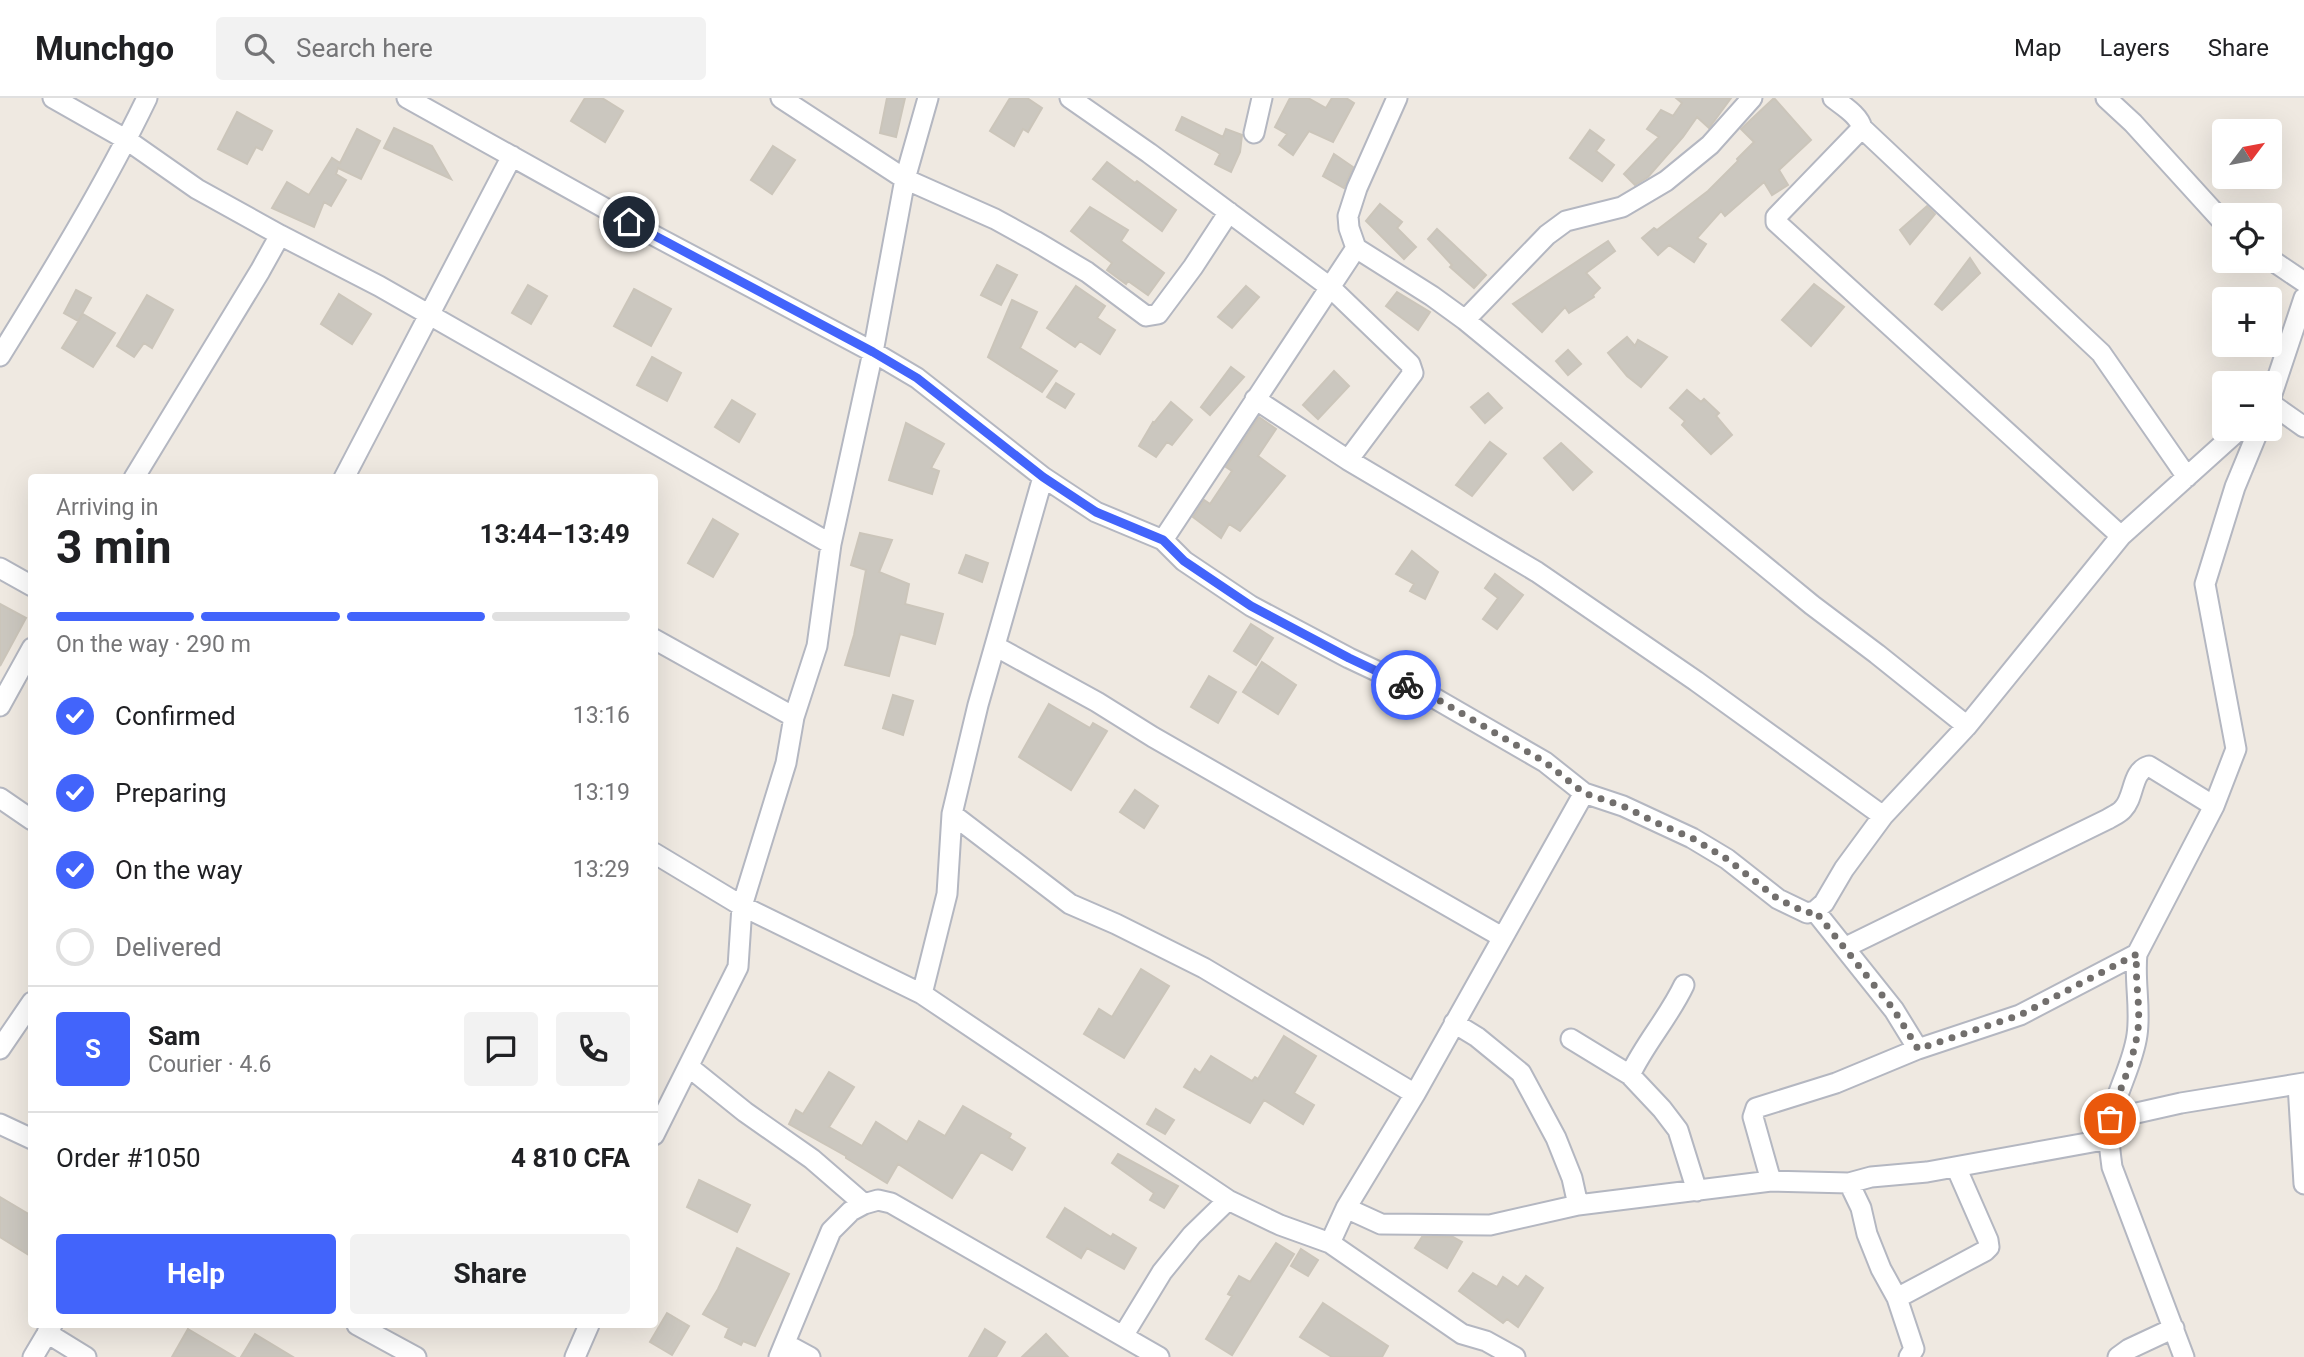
<!DOCTYPE html>
<meta charset="utf-8">
<style>
body{margin:0;font-family:Roboto,sans-serif;background:#f2f2f2;color:#202124;height:100vh;display:flex;flex-direction:column;font-size:26px;white-space:nowrap}
*{box-sizing:border-box;margin:0}
p{font-size:23px;color:#757577}
.icon{flex:none;width:38px;height:38px;fill:none;stroke:currentColor;stroke-width:2;stroke-linecap:round;stroke-linejoin:round}
.map{position:relative;flex:1;overflow:hidden}
.drawer{position:absolute;left:28px;top:376px;width:630px;height:854px;display:flex;flex-direction:column;background:#fff;border-radius:7px;box-shadow:0 7px 28px #0002}
.drawer>*{flex:none}
.needle{width:46px;rotate:58deg}
.fabs{position:absolute;left:2212px;top:21px;display:grid;gap:14px}
.fabs a{display:grid;place-items:center;width:70px;height:70px;border-radius:7px;background:#fff;box-shadow:0 7px 28px #0002;font-size:35px}
.pin{position:absolute;display:grid;place-items:center;width:60px;height:60px;color:#fff;margin:-30px;border:4px solid #fff;border-radius:50%;box-shadow:0 2px 7px #0007}
.courier{position:absolute;display:grid;place-items:center;width:70px;height:70px;margin:-35px;border:5px solid #4264fb;border-radius:50%;background:#fff;color:#222;box-shadow:0 2px 9px #0007}
.head em{font-style:normal;font-weight:700}
.head div{display:flex;flex-direction:column-reverse}
.head{display:flex;align-items:center;justify-content:space-between;height:119px;padding:0 28px}
h1{font-size:46px;font-weight:700;line-height:52px}
.bar{display:grid;grid-template-columns:repeat(4,1fr);gap:10px 7px;align-content:center;height:84px;padding:0 28px}
.bar i{height:9px;border-radius:5px;background:#e0e0e0}
.bar .on{background:#4264fb}
.bar p{grid-column:span 4}
.line{display:flex;align-items:center;gap:18px;padding:0 28px;border-top:2px solid #e0e0e0}
.line div{flex:1}
.round{display:grid;place-items:center;flex:none;width:74px;height:74px;border-radius:7px;background:#f2f2f2}
ol{padding:0 28px;list-style:none}
li{display:flex;align-items:center;gap:21px;height:77px}
li p{margin-inline-start:auto}
li .icon{padding:7px;border-radius:50%;background:#4264fb;color:#fff;stroke-width:4}
li:last-child{color:#757577}
li i{width:38px;height:38px;border:4px solid #e0e0e0;border-radius:50%}
.cta{display:flex;gap:14px;margin-top:auto;padding:14px 28px}
.cta a{flex:1;height:80px;border-radius:7px;background:#4264fb;color:#fff;font-size:28px;font-weight:700;line-height:80px;text-align:center}
.cta a+a{background:#f2f2f2;color:#202124}
header{display:flex;align-items:center;gap:42px;box-sizing:border-box;height:98px;padding:0 35px;background:#fff;border-bottom:2px solid #e0e0e0}
header strong{font-size:33px}
nav{display:flex;gap:38px;margin-inline-start:auto;font-size:24px}
.search{width:490px;height:63px;background:#f2f2f2;display:flex;align-items:center;gap:18px;box-sizing:border-box;padding:0 24px;border-radius:7px;color:#757577;font-size:26px}
.map>svg:first-child{display:block}
</style>
<header>
<strong>Munchgo</strong>
<div class="search"><svg class="icon" aria-label="search" viewBox="0 0 24 24"><circle cx="10" cy="10" r="6"/><path d="M15 15l6 6"/></svg>Search here</div>
<nav><a>Map</a><a>Layers</a><a>Share</a></nav>
</header>
<div class="map">
<svg width="2304" height="1259" viewBox="0 0 2304 1259">
<rect width="100%" height="100%" fill="#efe9e1"/>
<path fill="#cbc7bf" stroke="#cbc5ba" stroke-width="2" d="M585,0H602L623,13L605,44L571,23Z
M887,0H905L896,39L880,35Z
M1010,0H1027L1042,10L1028,34L1023,31L1014,48L990,33Z
M1290,0H1308L1326,10L1332,0H1346L1354,5L1333,44L1309,33L1293,57L1279,47L1287,36L1275,29Z
M1676,0H1731L1709,30L1697,19L1683,39L1648,79L1635,87L1624,76L1659,39L1647,31L1661,12L1673,18L1682,5Z
M1774,0L1811,42L1779,72L1788,87L1772,97L1764,84L1725,118L1721,113L1697,140L1706,146L1694,164L1669,147L1658,157L1642,140L1654,130L1657,132L1708,93L1738,63L1737,61L1754,44L1741,31Z
M237,14L272,33L262,52L256,49L247,66L218,51Z
M1182,19L1223,39L1226,31L1242,37L1240,54L1231,74L1215,66L1220,56L1216,53L1176,32Z
M394,30L432,48L451,81L384,50Z
M357,31L380,43L361,81L338,70L336,76L346,82L331,108L324,104L314,129L272,110L287,84L309,97L332,60L340,65Z
M1590,32L1604,42L1596,53L1614,67L1602,83L1570,60Z
M773,48L795,62L772,96L751,82Z
M1334,56L1353,69L1344,90L1323,78Z
M1107,64L1135,85L1137,83L1176,112L1162,133L1093,81Z
M1380,106L1402,124L1397,130L1416,149L1404,161L1366,123Z
M1927,108L1935,116L1910,146L1900,132Z
M1090,109L1128,132L1121,143L1164,175L1148,197L1128,183L1126,186L1107,172L1112,165L1071,133Z
M1437,131L1486,177L1474,190L1450,169L1452,167L1428,141Z
M1608,143L1615,153L1586,175L1600,190L1593,197L1594,199L1569,215L1565,209L1542,234L1513,206Z
M1970,160L1980,175L1942,212L1935,206Z
M997,167L1017,177L1001,207L981,197Z
M1814,186L1844,209L1811,248L1782,222Z
M528,187L547,198L531,226L512,215Z
M1076,188L1105,208L1097,220L1115,232L1100,256L1080,243L1075,249L1047,230Z
M1246,188L1259,199L1232,230L1218,219Z
M634,191L671,211L651,248L614,228Z
M76,192L91,200L78,223L64,215Z
M1397,194L1430,214L1418,232L1386,208Z
M339,196L371,216L352,246L321,226Z
M147,197L173,212L152,250L144,245L134,259L117,248Z
M1012,202L1037,214L1020,250L1057,273L1042,294L988,259Z
M83,216L115,235L93,269L62,250Z
M1627,239L1635,248L1638,242L1667,259L1641,289L1627,278L1608,255Z
M1568,252L1581,266L1568,277L1556,263Z
M652,259L681,275L667,303L637,287Z
M1231,269L1244,279L1210,317L1201,309Z
M1334,273L1349,288L1318,321L1303,307Z
M1056,285L1074,296L1065,310L1047,299Z
M1687,292L1701,304L1704,301L1719,315L1716,318L1732,337L1711,356L1682,327L1685,323L1670,310Z
M1488,295L1502,310L1485,325L1471,309Z
M732,302L755,316L739,344L715,329Z
M1171,304L1192,322L1172,347L1167,344L1156,359L1139,348L1153,324L1154,325Z
M1259,319L1276,331L1258,358L1285,378L1240,433L1229,426L1221,440L1193,419L1204,402L1210,406L1232,373L1226,369Z
M906,325L944,346L931,370L939,373L932,396L889,382Z
M1490,344L1506,356L1472,398L1456,387Z
M1561,345L1592,374L1573,392L1544,360Z
M713,421L738,436L713,479L688,465Z
M860,435L892,442L879,474L909,486L905,506L943,516L935,546L900,536L889,578L845,567L854,537L866,472L851,467Z
M1412,453L1438,474L1425,501L1410,493L1414,486L1396,476Z
M966,457L988,465L982,484L959,475Z
M1495,476L1523,497L1497,531L1483,521L1498,500L1485,490Z
M0,506L26,520L0,568Z
M1251,526L1273,540L1256,567L1234,553Z
M1262,564L1296,587L1278,616L1243,594Z
M1209,578L1236,594L1218,625L1191,609Z
M893,597L913,603L903,637L883,630Z
M1049,606L1090,630L1093,625L1107,633L1071,692L1019,659Z
M1135,692L1158,708L1144,730L1120,714Z
M1141,871L1169,888L1124,960L1084,936L1099,911L1112,919Z
M1284,938L1316,958L1294,995L1314,1007L1303,1026L1264,1002L1250,1025L1184,989L1195,971L1200,975L1211,958L1252,983L1255,979L1258,981Z
M829,974L854,989L829,1029L862,1048L876,1024L907,1044L919,1023L945,1038L963,1008L1011,1036L1009,1040L1025,1050L1012,1072L981,1054L952,1100L898,1066L887,1085L846,1060V1058L789,1026L796,1012L803,1016Z
M1156,1011L1174,1022L1165,1036L1147,1026Z
M1118,1056L1178,1088L1164,1110L1150,1102L1154,1095L1112,1065Z
M699,1082L750,1107L737,1134L687,1109Z
M0,1099L32,1118V1159L0,1139Z
M1065,1110L1111,1139L1113,1136L1136,1150L1124,1171L1087,1150L1081,1160L1047,1139Z
M1422,1139H1453L1462,1144L1447,1170L1415,1150Z
M1276,1145L1294,1156L1232,1257L1206,1241L1232,1198L1228,1196L1239,1178L1250,1184Z
M737,1150L789,1176L755,1248L743,1243L741,1247L725,1239L729,1230L703,1216L718,1191Z
M1301,1151L1318,1162L1308,1178L1291,1168Z
M1473,1175L1497,1189L1503,1179L1518,1189L1526,1178L1543,1190L1518,1229L1507,1221L1503,1225L1459,1193Z
M1323,1205L1388,1248L1382,1259H1332L1300,1239Z
M667,1215L689,1228L672,1257L650,1244Z
M188,1231L235,1259H172Z
M985,1231L1005,1244L996,1259H969Z
M255,1236L293,1259H241Z
M1046,1236L1068,1259H1022Z"/>
<g fill="none" stroke-linecap="round" stroke-linejoin="round">
<defs>
<path id="minor" d="M53,0L127,42L197,91L280,137L379,188L831,446
M407,0L653,137L873,254L917,280L1043,379L1096,414L1163,442L1184,463L1251,508L1349,560L1436,601L1545,664L1584,695L1623,708L1692,740L1727,761L1778,801L1807,815L1815,813L1824,805L1844,771L1883,718L1967,628L2121,438L2240,331
M781,0L905,81L995,121L1035,143L1087,174L1146,218L1158,216L1193,169L1229,114
M1070,0L1149,55L1331,190L1410,266L1413,275L1348,362
M1833,0C1843,8 1859,17 1862,30L1776,119V124L2121,438
M2106,0L2133,25L2224,125
M1862,30L2101,255L2187,379
M1254,35L1262,0
M1356,150L1432,198L1465,222L1812,507L1877,556L1967,628
M2270,161L2304,184
M1465,222L1547,137L1566,123L1622,109L1666,83L1710,47L1752,0
M0,258C52,174 104,89 147,0
M1255,301L1348,362L1537,474L1696,583L1883,718
M2270,302L2304,200
M2270,305L2304,329
M134,380L260,173L280,137
M344,380L512,58
M1163,442L1356,150L1349,130L1348,118L1357,90L1397,0
M0,470L32,488
M654,541L794,619
M995,548L1097,604L1153,639L1502,839
M0,608L32,550
M0,700L32,722
M952,716L1070,806L1116,826L1204,870L1415,996
M654,755L742,808L922,896L1228,1102
M1815,813L1894,912L1918,951
M1846,849L2108,721C2113,718 2120,715 2123,711C2135,699 2131,673 2149,668L2214,708
M1684,887C1669,919 1645,945 1630,977L1662,1011L1678,1032L1697,1093
M922,896L947,796L952,716L978,607L1043,379
M1454,925L1477,939L1521,975L1556,1040L1572,1080L1578,1107
M1571,941L1630,977
M0,951L32,904
M689,969L745,1014L812,1061L864,1106
M2298,986L2304,1086
M2110,1021L2181,1005L2304,985
M0,1026L32,1041
M654,1037L738,869L742,808L786,665L794,619L817,548L831,446L873,254L905,81L928,0
M1771,1083L1753,1019L1756,1010L1836,985L1918,951L2020,917L2137,856
M1849,1085L1861,1110L1867,1136L1881,1171L1897,1200L1914,1251L1909,1259
M1346,1110L1381,1126L1490,1127L1578,1107L1771,1083L1849,1085L1871,1079L1927,1074L2109,1041
M1330,1145L1346,1110L1415,996L1584,695
M1897,1200L1985,1153L1989,1149L1988,1142L1956,1069
M357,1227L416,1259
M47,1235L86,1259
M1123,1238L1162,1174L1192,1137L1228,1102L1280,1127L1330,1145L1462,1236L1486,1243L1515,1259
M786,1246L810,1259
M33,1259L52,1227
M575,1259L589,1227
M779,1259L831,1133L851,1113L864,1106L878,1102L891,1105L1159,1259
M2118,1259L2129,1251L2174,1230
M2184,1259L2112,1069C2110,1053 2107,1036 2111,1020C2117,992 2133,966 2137,937C2141,910 2134,883 2137,856L2214,708L2236,651L2205,486L2235,389L2259,331"/>
</defs>
<use href="#minor" stroke="#b4b7c1" stroke-width="23"/>
<use href="#minor" stroke="#fff" stroke-width="19"/>
</g>
<g fill="none" stroke-linecap="round" stroke-linejoin="round">
<path stroke="#726f6d" stroke-width="7" stroke-dasharray="0 12.6" d="M1406,587L1437,601L1545,664L1584,695L1623,708L1661,727L1692,740L1727,761L1778,801L1807,815L1815,813L1894,912L1918,951L2020,917L2137,856C2134,883 2142,911 2137,938C2132,966 2119,994 2110,1021"/>
<path stroke="#4264fb" stroke-width="9" d="M629,124L873,254L917,280L1043,379L1096,414L1163,442L1184,463L1251,508L1349,560L1406,587"/>
</g>
</svg>
<div class="fabs">
<a><svg class="needle" viewBox="-14 -14 28 28"><path d="M0-13l5 13h-10z" fill="#e53935"/><path d="M0 13l5-13h-10z" fill="#757577"/></svg></a>
<a><svg class="icon" aria-label="locate" viewBox="0 0 24 24"><circle cx="12" cy="12" r="6"/><path d="M12 2v4M12 18v4M2 12h4M18 12h4"/></svg></a>
<a>+</a>
<a>−</a>
</div>
<div class="pin" style="left:2110px;top:1021px;background:#ea580c"><svg class="icon" aria-label="bag" viewBox="0 0 24 24"><path d="M5 8h14l-1 12H6zM9 8a3 3 0 0 1 6 0"/></svg></div>
<div class="pin" style="left:629px;top:124px;background:#1f2937"><svg class="icon" aria-label="home" viewBox="0 0 24 24"><path d="M3 11l9-7 9 7M6 9v11h12V9"/></svg></div>
<div class="courier" style="left:1406px;top:587px"><svg class="icon" aria-label="bike" viewBox="0 0 24 24"><circle cx="6" cy="16" r="4"/><circle cx="18" cy="16" r="4"/><path d="M6 16l4-8h5l3 8M10 8l3 8H6M13 5h3"/></svg></div>
<section class="drawer">
<div class="head"><div><h1>3 min</h1><p>Arriving in</p></div><em>13:44–13:49</em></div>
<div class="bar"><i class="on"></i><i class="on"></i><i class="on"></i><i></i><p>On the way · 290 m</p></div>
<ol>
<li><svg class="icon" aria-label="check" viewBox="0 0 24 24"><path d="M5 12l5 5 9-10"/></svg>Confirmed<p>13:16</p></li>
<li><svg class="icon" aria-label="check" viewBox="0 0 24 24"><path d="M5 12l5 5 9-10"/></svg>Preparing<p>13:19</p></li>
<li><svg class="icon" aria-label="check" viewBox="0 0 24 24"><path d="M5 12l5 5 9-10"/></svg>On the way<p>13:29</p></li>
<li><i></i>Delivered</li>
</ol>
<div class="line" style="height:126px"><b class="round" style="background:#4264fb;color:#fff">S</b><div><b>Sam</b><p>Courier · 4.6</p></div><a class="round"><svg class="icon" aria-label="chat" viewBox="0 0 24 24"><path d="M4 5h16v11H9l-5 4z"/></svg></a><a class="round"><svg class="icon" aria-label="phone" viewBox="0 0 24 24"><path d="M5 4h4l2 5-3 2q2 4 5 5l2-3 5 2v4C11 20 4 13 5 4z"/></svg></a></div>
<div class="line" style="height:91px"><div>Order #1050</div><b>4 810 CFA</b></div>
<div class="cta"><a>Help</a><a>Share</a></div>
</section>
</div>
